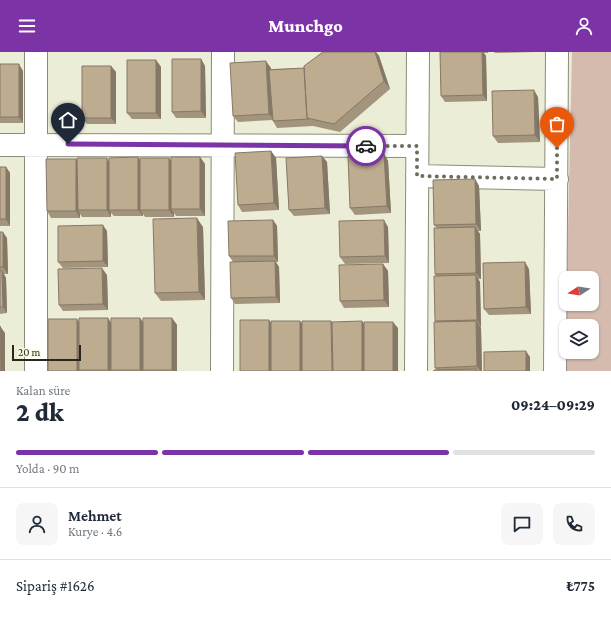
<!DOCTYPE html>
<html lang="tr">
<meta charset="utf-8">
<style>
body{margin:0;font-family:"Crimson Pro",serif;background:#f6f6f7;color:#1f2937;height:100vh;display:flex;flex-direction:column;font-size:15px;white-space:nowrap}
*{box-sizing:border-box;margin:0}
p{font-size:13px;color:#747a83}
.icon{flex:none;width:22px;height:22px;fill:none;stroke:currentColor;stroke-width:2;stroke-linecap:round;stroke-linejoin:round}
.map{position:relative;height:319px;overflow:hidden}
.side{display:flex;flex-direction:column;background:#fff;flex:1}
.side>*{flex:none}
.needle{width:26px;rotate:258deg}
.buttons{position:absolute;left:559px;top:219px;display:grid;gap:8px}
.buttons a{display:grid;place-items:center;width:40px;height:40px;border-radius:8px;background:#fff;box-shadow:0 1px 3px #0004;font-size:20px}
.scale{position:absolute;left:12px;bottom:10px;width:69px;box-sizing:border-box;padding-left:4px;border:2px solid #27271e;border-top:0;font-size:11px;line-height:14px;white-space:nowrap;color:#27271e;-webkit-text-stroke:3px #f9fae3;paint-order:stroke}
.pin{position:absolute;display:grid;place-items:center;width:34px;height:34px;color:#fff;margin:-41px -17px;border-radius:50% 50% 50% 0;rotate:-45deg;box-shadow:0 0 4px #0007}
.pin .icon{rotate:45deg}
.courier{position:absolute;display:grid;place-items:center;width:40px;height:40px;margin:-20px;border:3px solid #7b33a6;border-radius:50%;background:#fff;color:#222;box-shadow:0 1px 5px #0007}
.head em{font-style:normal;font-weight:800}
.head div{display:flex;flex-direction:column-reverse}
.head{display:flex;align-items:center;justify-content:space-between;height:68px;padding:0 16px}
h1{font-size:26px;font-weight:800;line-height:30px}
.bar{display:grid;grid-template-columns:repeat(4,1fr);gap:6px 4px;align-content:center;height:48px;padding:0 16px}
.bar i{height:5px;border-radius:3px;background:#e0e1e3}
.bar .selected{background:#7b33a6}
.bar p{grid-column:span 4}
.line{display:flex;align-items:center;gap:10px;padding:0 16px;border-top:1px solid #e0e1e3}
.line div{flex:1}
.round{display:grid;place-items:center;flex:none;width:42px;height:42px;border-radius:8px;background:#f6f6f7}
header{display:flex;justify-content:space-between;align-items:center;height:52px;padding:0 16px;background:#7b33a6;color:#fff;font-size:18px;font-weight:800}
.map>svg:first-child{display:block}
</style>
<header><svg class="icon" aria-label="menu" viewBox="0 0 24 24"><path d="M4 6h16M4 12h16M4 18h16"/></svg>Munchgo<svg class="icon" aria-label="person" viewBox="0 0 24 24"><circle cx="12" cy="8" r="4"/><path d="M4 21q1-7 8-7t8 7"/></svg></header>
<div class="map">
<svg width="611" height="319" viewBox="0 0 611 319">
<rect width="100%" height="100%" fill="#ecedd6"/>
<path fill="#d5baae" d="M572,0H611V319H565L566,300H592V274H566L567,252H592V226H567Z"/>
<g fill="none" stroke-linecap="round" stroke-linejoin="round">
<defs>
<path id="minor" d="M0,93L417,94
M417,124L557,127
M36,319V0
M222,319L223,0
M416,319L418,0
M555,319L557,0"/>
</defs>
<use href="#minor" stroke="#8b8c77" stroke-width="24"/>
<use href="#minor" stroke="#fff" stroke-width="22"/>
</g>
<path fill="#a3947d" d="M323,0H376L379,4L390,37L340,80L313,74L277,76L273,69V68L238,70L233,64L271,16V17L304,16Z
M440,0H488V1H484L486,4L487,49L445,50L441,44Z
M494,0H536L495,1Z
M201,7L205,14L206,66H176L172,60Z
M156,8L161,15V67H132L127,61Z
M0,12L23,19V71H0Z
M111,14L116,20V72H87L82,66Z
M538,45L540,90L498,91L493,84Z
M271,99L276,106L279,158L242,160L238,153Z
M384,102L388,109L391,161L355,163L350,156Z
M322,104L327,110L330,162L294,164L289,158Z
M138,105L140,108L169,106L171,109L200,105L205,112V164H176L174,161V165H145L143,162V164H114L111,161V165H82L80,162V166H51L47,159L76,107L77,109H109Z
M0,115H6L10,121V174H0Z
M475,127L479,134L481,179H478L480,182L481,227H478L480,230L481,275H480L481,276L482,319H434L437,318L435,316L436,270L435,269L436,224L435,222L437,176L434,173Z
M273,168L277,174L278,210H276L279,215L280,251L235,252L231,246L233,210L229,204Z
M203,175L205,248L161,249L155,241Z
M388,175L389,211L345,212L340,205Z
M107,179L108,215L63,216L58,210Z
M0,180L7,186L8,222H4L6,226L7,261L0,262Z
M383,212L388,219L389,255L344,256L340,249Z
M529,217L531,262L489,263L484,257Z
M107,223L108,258L63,259L59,253Z
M140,266L143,270L172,266L177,273V319H48L79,269L111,270Z"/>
<path fill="#857866" d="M375,0H376L379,4L390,37L384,29Z
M482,0H483L486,4L487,49L483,43Z
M201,7L205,14L206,66L201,59Z
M156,8L161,15V67L156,61Z
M266,9L271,16L274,68L269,62Z
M19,12L23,19V71L19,65Z
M111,14L116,20V72L111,66Z
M534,38L538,45L540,90L535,83Z
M271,99L276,106L279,158L274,151Z
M384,102L388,109L391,161L387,154Z
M322,104L327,110L330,162L325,156Z
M138,105L143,112L140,158L143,162V164L138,158Z
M200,105L205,112V164L200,157Z
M107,106L111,113L109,158L111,161V165L107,158Z
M169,106L174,112L171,157L174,161V165L169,158Z
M76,107L80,113L78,158L80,162V166L76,159Z
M6,115L10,121V174L6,167Z
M475,127L479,134L481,179L476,172Z
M197,166L203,175L205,248L199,240Z
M273,168L277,174L278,210L274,204Z
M384,168L388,175L389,211L385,204Z
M103,173L107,179L108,215L103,209Z
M475,175L480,182L481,227L476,221Z
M3,180L7,186L8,222L3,215Z
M275,209L279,215L280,251L276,245Z
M525,210L529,217L531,262L526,255Z
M383,212L388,219L389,255L384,248Z
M102,216L107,223L108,258L103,252Z
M2,219L6,226L7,261L3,255Z
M476,223L480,230L481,275L477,268Z
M108,266L112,272L111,319H109L108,318Z
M140,266L145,273L143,319H141L140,318Z
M172,266L177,273V319H173L172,318Z
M77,267L81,273L79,318V319H77Z
M269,268L274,275V319H269Z
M300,269L305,275V319H300Z
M331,269L336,275V319H332Z
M362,269L367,276V319H362Z
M476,269L481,276L482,319H481L477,314Z
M393,270L398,276V319H393Z
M0,274L5,281V319H1Z
M526,299L530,305V319H526Z"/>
<path fill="#beac91" stroke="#857866" d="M323,0H375L384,29L334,72L307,66L304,14Z
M440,0H482L483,43L441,44Z
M172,7H201V59L172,60Z
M127,8H156V61H127Z
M266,9L269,62L233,64L230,11Z
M0,12H19V65H0Z
M82,14H111V66H82Z
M304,16L307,66L309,67L273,69L269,18Z
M534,38L535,83L493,84L492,39Z
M271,99L274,151L238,153L235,101Z
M384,102L387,154L350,156L348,104Z
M322,104L325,156L289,158L286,106Z
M138,105V158H109V106Z
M171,105H200V157H171Z
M77,106H107V158H78Z
M140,106H169V158H140Z
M46,107H76V159H47Z
M0,115H6V167H0Z
M475,127L476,172L434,173L433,128Z
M197,166L199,240L155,241L153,167Z
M273,168L274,204H229L228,169Z
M384,168L385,204L340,205L339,169Z
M103,173V209L58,210V174Z
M475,175L476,221L435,222L434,176Z
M0,180H3V215H0Z
M275,209L276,245L231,246L230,210Z
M525,210L526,255L484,257L483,211Z
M383,212L384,248L340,249L339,213Z
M102,216L103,252L59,253L58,217Z
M0,219H2L3,255H0Z
M476,223L477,268L435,269L434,224Z
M79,266H108V318H79Z
M111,266H140V318H111Z
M143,266H172V318H143Z
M48,267H77V319H48Z
M240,268H269V319H240Z
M271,269H300V319H271Z
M302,269H331L332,319H302Z
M362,269V319H333L332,270Z
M476,269L477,314L435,316L434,270Z
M364,270H393V319H364Z
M0,274L1,319H0Z
M526,299V319H484V300Z
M476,317V319H434V318Z"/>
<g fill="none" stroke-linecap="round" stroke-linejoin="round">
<path stroke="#6c6c5e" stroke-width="4" stroke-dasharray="0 7.2" d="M366,94H417V124L557,127V96"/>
<path stroke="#7b33a6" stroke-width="5" d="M68,92L366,94"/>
</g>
</svg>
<div class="buttons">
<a><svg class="needle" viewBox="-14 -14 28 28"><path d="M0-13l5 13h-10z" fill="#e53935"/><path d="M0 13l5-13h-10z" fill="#747a83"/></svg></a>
<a><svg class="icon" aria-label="layers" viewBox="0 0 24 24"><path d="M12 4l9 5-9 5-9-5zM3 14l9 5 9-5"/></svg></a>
</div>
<div class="scale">20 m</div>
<div class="pin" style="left:557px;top:96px;background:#ea580c"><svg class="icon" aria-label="bag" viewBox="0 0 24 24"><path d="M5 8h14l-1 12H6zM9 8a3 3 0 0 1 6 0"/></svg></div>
<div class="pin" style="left:68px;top:92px;background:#1f2937"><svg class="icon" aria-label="home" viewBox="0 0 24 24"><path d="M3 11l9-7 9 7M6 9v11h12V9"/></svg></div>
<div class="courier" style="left:366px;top:94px"><svg class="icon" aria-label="car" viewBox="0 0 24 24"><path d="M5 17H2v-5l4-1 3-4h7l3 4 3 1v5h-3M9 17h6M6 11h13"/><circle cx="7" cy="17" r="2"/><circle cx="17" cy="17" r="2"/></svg></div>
</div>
<section class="side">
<div class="head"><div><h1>2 dk</h1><p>Kalan süre</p></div><em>09:24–09:29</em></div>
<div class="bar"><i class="selected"></i><i class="selected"></i><i class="selected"></i><i></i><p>Yolda · 90 m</p></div>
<div class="line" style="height:72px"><a class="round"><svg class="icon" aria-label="person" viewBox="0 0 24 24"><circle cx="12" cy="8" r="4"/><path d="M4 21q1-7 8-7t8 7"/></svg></a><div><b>Mehmet</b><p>Kurye · 4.6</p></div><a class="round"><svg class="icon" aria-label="chat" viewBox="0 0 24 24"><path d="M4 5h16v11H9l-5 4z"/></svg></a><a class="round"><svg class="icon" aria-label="phone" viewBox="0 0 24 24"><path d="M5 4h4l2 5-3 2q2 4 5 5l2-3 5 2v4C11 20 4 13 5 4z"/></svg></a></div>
<div class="line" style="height:52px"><div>Sipariş #1626</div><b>₺775</b></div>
</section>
